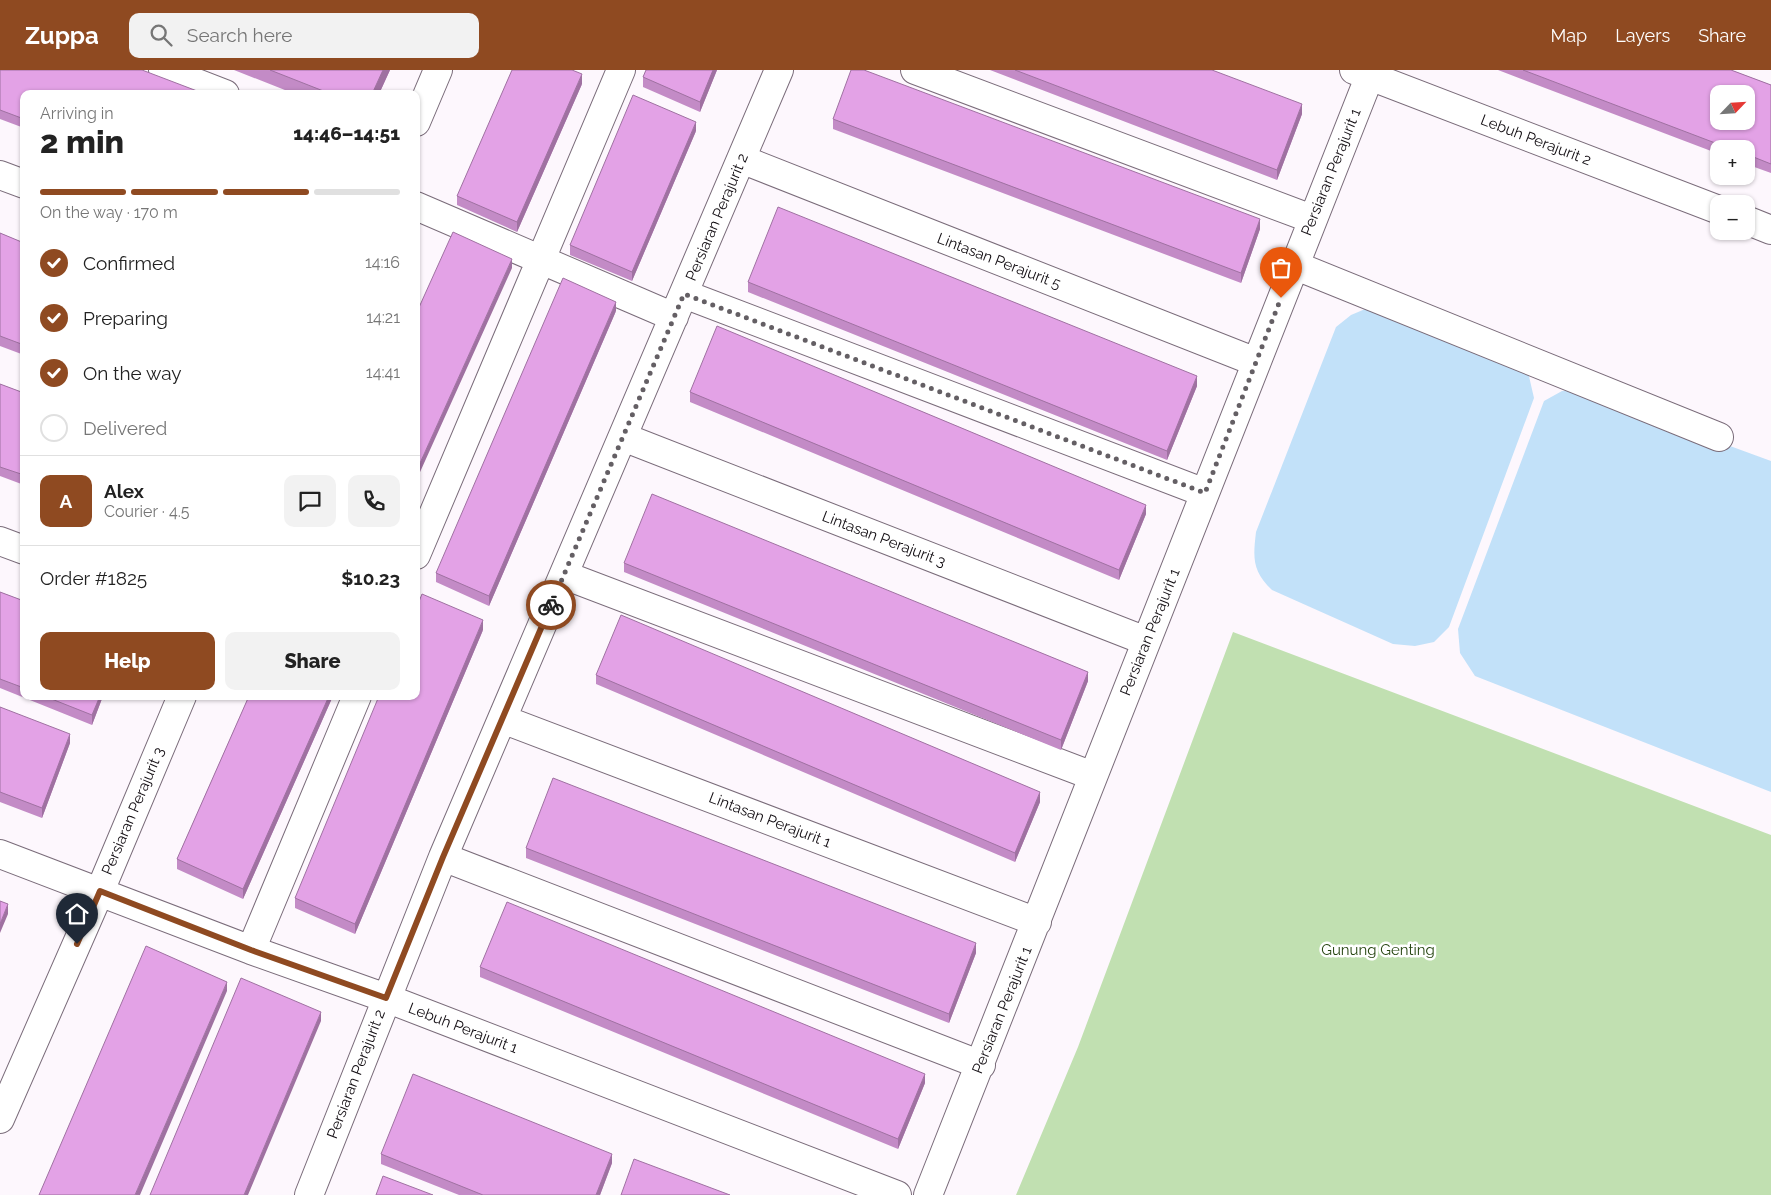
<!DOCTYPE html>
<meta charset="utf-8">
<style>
body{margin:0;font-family:Raleway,sans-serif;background:#f2f2f2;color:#222;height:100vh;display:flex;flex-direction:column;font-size:19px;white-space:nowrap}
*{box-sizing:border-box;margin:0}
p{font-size:16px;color:#767676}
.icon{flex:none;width:28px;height:28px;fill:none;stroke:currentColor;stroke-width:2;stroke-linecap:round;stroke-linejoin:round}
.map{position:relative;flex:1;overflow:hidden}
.panel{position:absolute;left:20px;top:20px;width:400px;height:610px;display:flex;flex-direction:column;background:#fff;border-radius:10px;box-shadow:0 1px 4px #0004}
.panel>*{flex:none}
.needle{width:32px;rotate:65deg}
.tools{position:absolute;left:1710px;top:15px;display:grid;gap:10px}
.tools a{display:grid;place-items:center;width:45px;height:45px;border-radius:10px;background:#fff;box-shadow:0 1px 4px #0004;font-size:25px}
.pin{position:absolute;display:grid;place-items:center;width:42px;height:42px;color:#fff;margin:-51px -21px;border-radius:50% 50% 50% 0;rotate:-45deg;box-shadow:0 0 5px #0007}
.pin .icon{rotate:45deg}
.courier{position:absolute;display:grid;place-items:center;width:50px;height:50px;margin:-25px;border:4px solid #8f4a21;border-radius:50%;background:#fff;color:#222;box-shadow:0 1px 6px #0007}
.overview em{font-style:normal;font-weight:800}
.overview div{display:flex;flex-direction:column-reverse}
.overview{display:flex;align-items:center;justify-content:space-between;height:85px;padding:0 20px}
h1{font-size:32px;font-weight:800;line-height:38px}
.bar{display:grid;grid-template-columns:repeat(4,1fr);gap:8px 5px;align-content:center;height:60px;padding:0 20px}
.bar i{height:6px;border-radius:4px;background:#e0e0e0}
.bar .selected{background:#8f4a21}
.bar p{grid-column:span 4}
.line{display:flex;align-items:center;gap:12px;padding:0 20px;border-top:1px solid #e0e0e0}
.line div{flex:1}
.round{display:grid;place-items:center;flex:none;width:52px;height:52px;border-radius:10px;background:#f2f2f2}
ol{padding:0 20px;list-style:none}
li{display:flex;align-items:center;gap:15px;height:55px}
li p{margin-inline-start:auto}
li .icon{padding:5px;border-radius:50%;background:#8f4a21;color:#fff;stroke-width:4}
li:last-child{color:#767676}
li i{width:28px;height:28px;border:2px solid #e0e0e0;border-radius:50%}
.primary-button{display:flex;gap:10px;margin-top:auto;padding:10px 20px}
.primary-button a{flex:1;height:58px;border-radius:10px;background:#8f4a21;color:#fff;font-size:20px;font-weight:800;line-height:58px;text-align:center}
.primary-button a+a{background:#f2f2f2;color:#222}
header{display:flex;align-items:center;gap:30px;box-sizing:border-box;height:70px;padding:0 25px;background:#8f4a21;color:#fff}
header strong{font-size:24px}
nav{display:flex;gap:28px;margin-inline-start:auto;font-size:18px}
.search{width:350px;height:45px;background:#f2f2f2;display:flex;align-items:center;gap:12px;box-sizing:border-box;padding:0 18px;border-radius:10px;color:#767676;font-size:19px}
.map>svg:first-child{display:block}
</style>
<header>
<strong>Zuppa</strong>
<div class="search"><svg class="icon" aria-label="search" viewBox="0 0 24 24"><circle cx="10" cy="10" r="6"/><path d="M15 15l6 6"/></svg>Search here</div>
<nav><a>Map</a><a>Layers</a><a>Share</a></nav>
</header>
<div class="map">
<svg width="1771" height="1125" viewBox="0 0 1771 1125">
<rect width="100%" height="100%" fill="#fdf7fd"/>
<path fill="#c1e0b1" d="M1233,562L1771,765V1125H1016L1078,977Z"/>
<path fill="#c2e1f9" d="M1370,237L1528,302L1534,328L1449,557L1434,572L1415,576L1393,574L1272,520C1252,501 1253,488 1256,462L1336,257L1351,245Z
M1577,320L1771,391V722L1475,606L1460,583L1458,559L1544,331L1562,321Z"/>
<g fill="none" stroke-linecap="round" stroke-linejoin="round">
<defs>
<path id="minor" d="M163,0L225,24
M915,0L1312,149
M1354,0L1719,140
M416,52L438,0
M741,89L1256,292
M0,105L24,114
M416,136L674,247
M1746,150L1771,160
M1294,195L1719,367
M684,224L1205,423
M623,367L1146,571
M0,471L24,480
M416,485L621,0
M564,505L1093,706
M502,649L1037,852
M0,784L251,880L386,928L897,1125
M443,787L981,995
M251,880L357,626
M0,1049L100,821L182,626
M309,1125L443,787L779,0
M928,1125L1372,0"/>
</defs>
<use href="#minor" stroke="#7a6c7a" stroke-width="30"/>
<use href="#minor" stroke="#fff" stroke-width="28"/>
</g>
<path fill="#c38bc6" d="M0,0L24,24V58L0,49Z
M234,0H390L379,24H295Z
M646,0H717L700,42L643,17V7Z
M990,0H1212L1302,44L1277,110Z
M1498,0H1731L1771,15V103L1746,94V79H1719V84Z
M582,14L517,162L457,135V126Z
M833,49L1260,159L1241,213L833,59Z
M696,61L632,211L570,185V175Z
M0,163L24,173V285L0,276Z
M748,212L1197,316L1167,390L748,222Z
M616,241L489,536L436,512V503Z
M0,314L24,323V415L0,406Z
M690,322L1146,444L1119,510L690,332Z
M624,493L1088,611L1061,680L624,502Z
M0,522L24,531V626H103L92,655L0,618Z
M483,560L355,864L295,838V828Z
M596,605L1040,732L1015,792L596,614Z
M249,626H333L243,829L177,799V789Z
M0,637L70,673L42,748L0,732Z
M526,778L976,883L949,953L526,788Z
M480,897L925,1013L898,1079L480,907Z
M381,1084L612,1093L600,1125H459L381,1094Z"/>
<path fill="#9f71a1" d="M383,0H390L379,24H372Z
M713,0H717L700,42V32Z
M582,4V14L517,162V152Z
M1302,34V44L1277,110V100Z
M696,52V61L632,211V202Z
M1260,149V159L1241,213V203Z
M512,189V198L416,411V402Z
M616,232V241L489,536V526Z
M1197,306V316L1167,390V381Z
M1146,435V444L1119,510V500Z
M483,550V560L355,864V854Z
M1088,602V611L1061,680V670Z
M100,626H103L92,655V645Z
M329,626H333L243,829V819Z
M70,664V673L42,748V738Z
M1040,722V732L1015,792V783Z
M8,834V844L0,863V854Z
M976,873V883L949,953V944Z
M227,912V921L140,1125H135Z
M321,942V951L248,1125H244Z
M925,1004V1013L898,1079V1069Z
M612,1084V1093L600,1125H596Z"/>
<path fill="#e3a2e6" stroke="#9f71a1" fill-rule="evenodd" d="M0,0H142L205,24H24V49L0,40Z
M270,0H383L372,24H331Z
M512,0H572L582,4L517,152L457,126Z
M646,0H713L700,32L643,7Z
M851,0H864L1260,149L1241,203L833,49Z
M1015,0H1212L1302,34L1277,100Z
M1523,0H1731L1771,15V94L1746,84V79H1731ZM1719,24H1746V51H1719Z
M633,25L696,52L632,202L570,175Z
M778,137L1197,306L1167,381L748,212Z
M453,162L512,189L416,402V244Z
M0,163L24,173V275L0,266Z
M563,208L616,232L489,526L436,503Z
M717,256L1146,435L1119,500L690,322Z
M0,314L24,323V405L0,397Z
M652,424L1088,602L1061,670L624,493Z
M0,522L24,531V618L0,609Z
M422,524L483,550L355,854L295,828L379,626H416V539Z
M621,545L1040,722L1015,783L596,605Z
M44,626H100L92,645Z
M249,626H329L243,819L177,789Z
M0,637L70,664L42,738L0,722Z
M553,708L976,873L949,944L526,778Z
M0,831L8,834L0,854Z
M507,832L925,1004L898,1069L480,897Z
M146,876L227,912L135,1125H39Z
M241,908L321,942L244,1125H150Z
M413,1004L612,1084L596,1125H483L381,1084Z
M634,1089L730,1125H621Z
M383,1106L433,1125H376Z"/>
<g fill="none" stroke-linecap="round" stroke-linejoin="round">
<path stroke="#645f64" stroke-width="5" stroke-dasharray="0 9" d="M551,535L684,224L1205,423L1281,228"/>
<path stroke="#8f4a21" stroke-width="6" d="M77,874L100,821L251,880L386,928L443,787L551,535"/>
</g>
<g text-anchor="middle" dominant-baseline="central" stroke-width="5" stroke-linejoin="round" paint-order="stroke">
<g font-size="15" fill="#120d12" stroke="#fff">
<text transform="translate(1536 70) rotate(21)">Lebuh Perajurit 2</text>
<text transform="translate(1331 102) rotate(-68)">Persiaran Perajurit 1</text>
<text transform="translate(717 147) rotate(-67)">Persiaran Perajurit 2</text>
<text transform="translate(999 191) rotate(21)">Lintasan Perajurit 5</text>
<text transform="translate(884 469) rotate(21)">Lintasan Perajurit 3</text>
<text transform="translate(1150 562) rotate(-68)">Persiaran Perajurit 1</text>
<text transform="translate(133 741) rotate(-67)">Persiaran Perajurit 3</text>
<text transform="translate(770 750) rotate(21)">Lintasan Perajurit 1</text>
<text transform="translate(1002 940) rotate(-68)">Persiaran Perajurit 1</text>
<text transform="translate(463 958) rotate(21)">Lebuh Perajurit 1</text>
<text transform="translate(356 1004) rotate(-69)">Persiaran Perajurit 2</text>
</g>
<g font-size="15" fill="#25440f" stroke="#fff">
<text x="1378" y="880">Gunung Genting</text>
</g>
</g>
</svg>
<div class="tools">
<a><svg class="needle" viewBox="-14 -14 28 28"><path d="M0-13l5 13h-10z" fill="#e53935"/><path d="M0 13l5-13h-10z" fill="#767676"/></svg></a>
<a>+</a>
<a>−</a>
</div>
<div class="pin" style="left:1281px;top:228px;background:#ea580c"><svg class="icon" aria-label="bag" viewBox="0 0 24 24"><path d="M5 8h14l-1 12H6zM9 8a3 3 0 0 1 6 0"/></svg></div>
<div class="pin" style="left:77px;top:874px;background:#1f2937"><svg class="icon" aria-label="home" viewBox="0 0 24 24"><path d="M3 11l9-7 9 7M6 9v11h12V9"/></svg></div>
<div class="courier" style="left:551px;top:535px"><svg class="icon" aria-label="bike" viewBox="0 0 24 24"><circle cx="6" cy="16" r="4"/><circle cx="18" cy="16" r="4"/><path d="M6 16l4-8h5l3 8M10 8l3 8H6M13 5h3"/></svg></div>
<section class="panel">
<div class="overview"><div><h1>2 min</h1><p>Arriving in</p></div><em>14:46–14:51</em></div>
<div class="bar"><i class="selected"></i><i class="selected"></i><i class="selected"></i><i></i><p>On the way · 170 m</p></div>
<ol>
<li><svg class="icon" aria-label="check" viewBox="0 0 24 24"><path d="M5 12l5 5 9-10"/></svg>Confirmed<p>14:16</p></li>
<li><svg class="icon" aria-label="check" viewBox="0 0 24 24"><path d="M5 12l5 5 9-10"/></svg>Preparing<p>14:21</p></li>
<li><svg class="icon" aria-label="check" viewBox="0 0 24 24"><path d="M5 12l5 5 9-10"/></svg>On the way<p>14:41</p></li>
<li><i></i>Delivered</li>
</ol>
<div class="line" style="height:90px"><b class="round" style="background:#8f4a21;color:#fff">A</b><div><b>Alex</b><p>Courier · 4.5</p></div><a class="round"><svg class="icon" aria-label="chat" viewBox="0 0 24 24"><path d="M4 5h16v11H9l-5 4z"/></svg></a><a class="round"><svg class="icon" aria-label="phone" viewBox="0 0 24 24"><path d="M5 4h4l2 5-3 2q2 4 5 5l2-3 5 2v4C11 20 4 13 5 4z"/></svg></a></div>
<div class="line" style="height:65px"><div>Order #1825</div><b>$10.23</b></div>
<div class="primary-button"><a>Help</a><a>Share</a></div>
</section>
</div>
